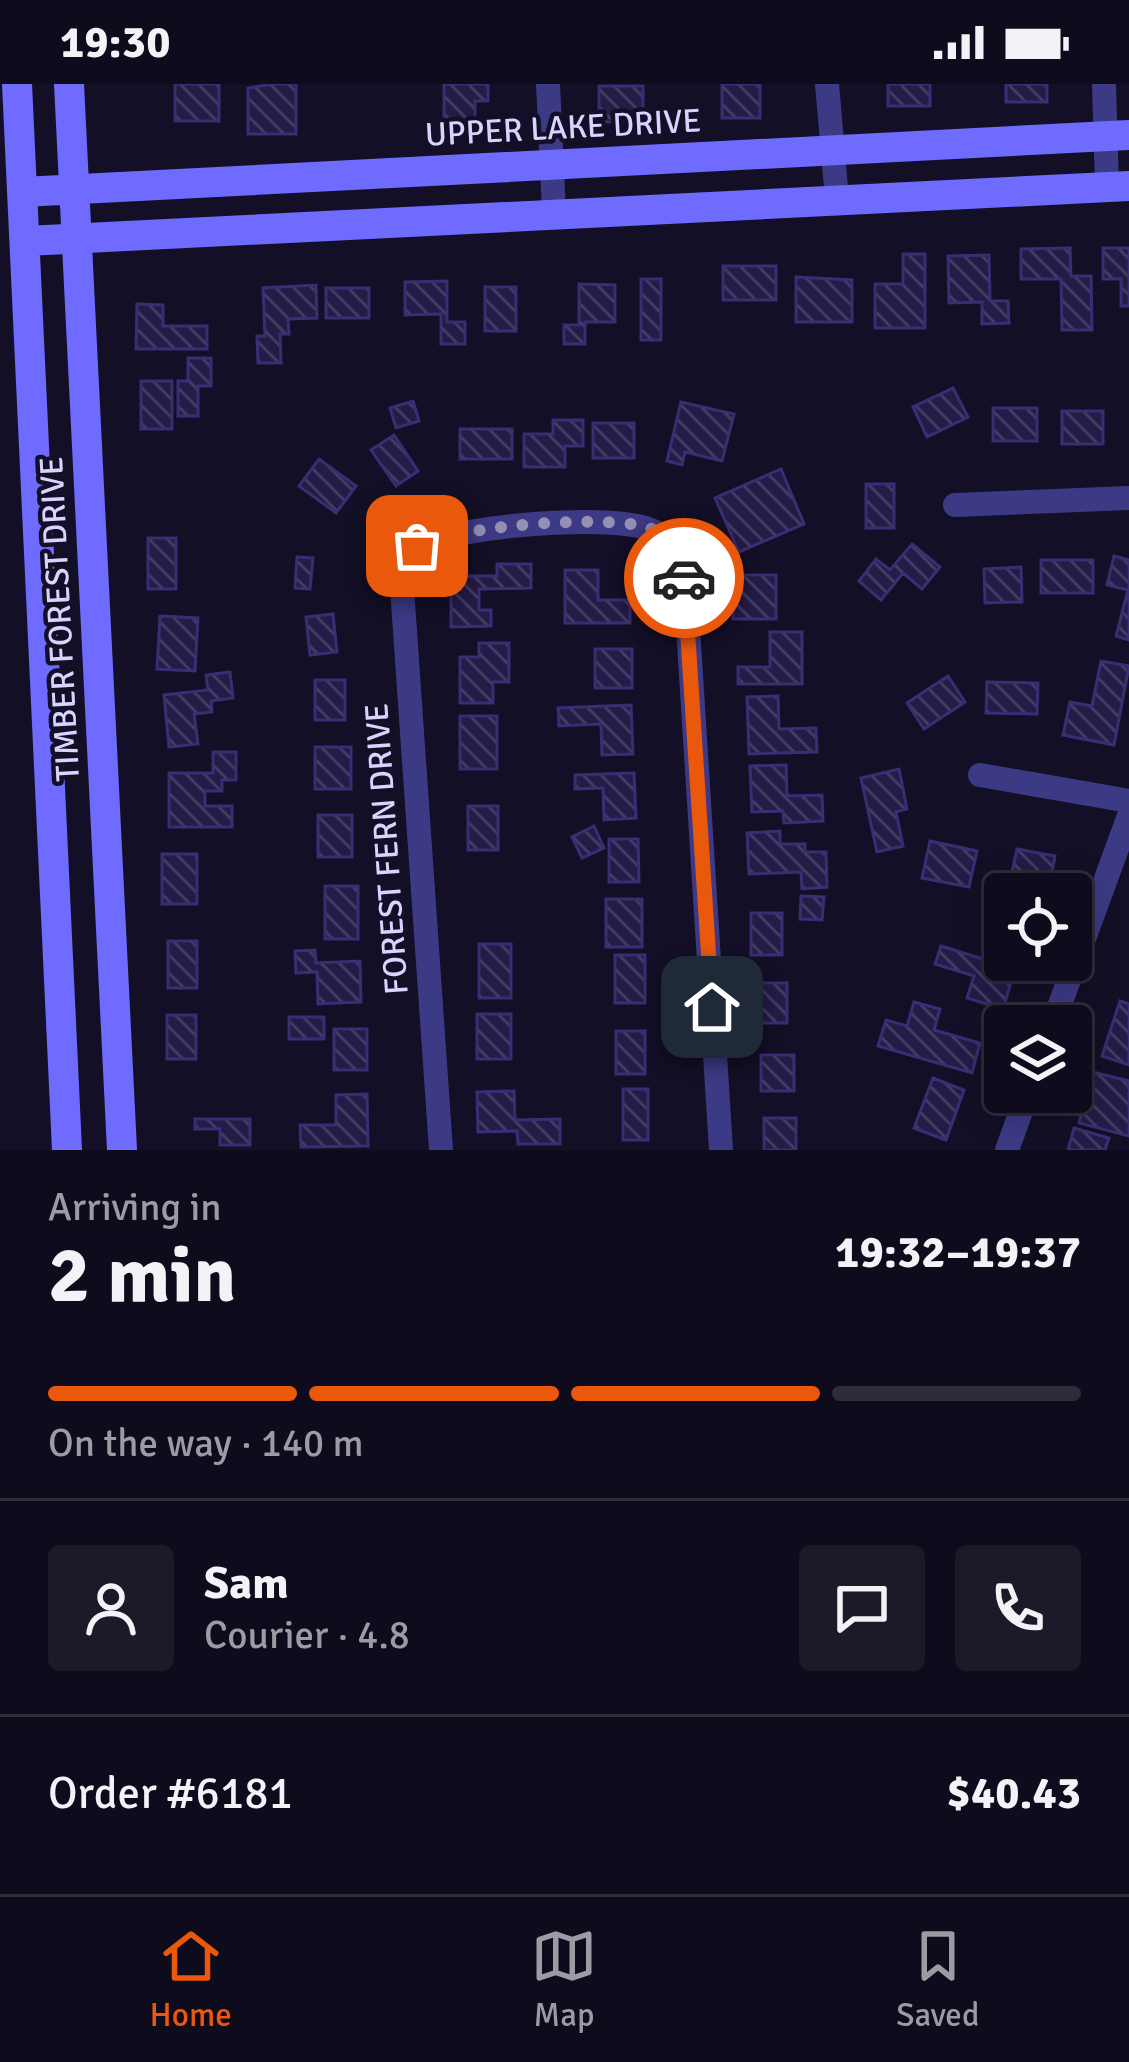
<!DOCTYPE html>
<meta charset="utf-8">
<style>
body{margin:0;font-family:Signika,sans-serif;background:#1c1929;color:#f1f3f6;height:100vh;display:flex;flex-direction:column;font-size:45px;white-space:nowrap}
*{box-sizing:border-box;margin:0}
p{font-size:39px;color:#9b9ba3}
.icon{flex:none;width:66px;height:66px;fill:none;stroke:currentColor;stroke-width:2;stroke-linecap:round;stroke-linejoin:round}
.map{position:relative;height:1066px;overflow:hidden}
.drawer{display:flex;flex-direction:column;background:#0e0b1c;flex:1}
.drawer>*{flex:none}
.fabs{position:absolute;left:984px;top:789px;display:grid;gap:24px}
.fabs a{display:grid;place-items:center;width:108px;height:108px;border-radius:12px;background:#0e0b1c;box-shadow:0 6px 30px #0003,0 0 0 3px #2e2b3b;font-size:60px}
.pin{position:absolute;display:grid;place-items:center;width:102px;height:102px;color:#fff;margin:-51px;border-radius:24px;box-shadow:0 6px 18px #0006}
.courier{position:absolute;display:grid;place-items:center;width:120px;height:120px;margin:-60px;border:9px solid #ea580c;border-radius:50%;background:#fff;color:#222;box-shadow:0 3px 15px #0007}
.head em{font-style:normal;font-weight:700}
.head div{display:flex;flex-direction:column-reverse}
.head{display:flex;align-items:center;justify-content:space-between;height:204px;padding:0 48px}
h1{font-size:78px;font-weight:700;line-height:90px}
.bar{display:grid;grid-template-columns:repeat(4,1fr);gap:18px 12px;align-content:center;height:144px;padding:0 48px}
.bar i{height:15px;border-radius:9px;background:#2e2b3b}
.bar .selected{background:#ea580c}
.bar p{grid-column:span 4}
.line{display:flex;align-items:center;gap:30px;padding:0 48px;border-top:3px solid #2e2b3b}
.line div{flex:1}
.round{display:grid;place-items:center;flex:none;width:126px;height:126px;border-radius:12px;background:#1c1929}
.status{display:flex;justify-content:space-between;align-items:center;height:84px;padding:0 60px;background:#0e0b1c;direction:ltr}
.status svg{height:33px;fill:currentColor}
.tab-bar{display:flex;justify-content:space-around;align-items:center;height:168px;border-top:3px solid #2e2b3b;background:#0e0b1c;font-size:33px;color:#9b9ba3}
.tab-bar a{display:grid;justify-items:center;gap:6px}
.tab-bar .selected{color:#ea580c}
.map>svg:first-child{display:block}
</style>
<div class="status"><b>19:30</b><svg viewBox="0 0 49 12"><path d="M0 12V9h3v3zM5 12V6h3v6zM10 12V3h3v9zM15 12V0h3v12zM26 1h20v11H26zM47 4h2v5h-2z"/></svg></div>
<div class="map">
<svg width="1129" height="1066" viewBox="0 0 1129 1066">
<defs>
<pattern id="building-back-hatch" width="6" height="6" patternUnits="userSpaceOnUse" patternTransform="scale(3)"><rect width="6" height="6" fill="#241b47"/><path d="M-1 5l2 2M0 0l6 6M5-1l2 2" fill="none" stroke="#433b63"/></pattern>
</defs>
<rect width="100%" height="100%" fill="#130f26"/>
<path fill="url(#building-back-hatch)" stroke="#3b2d73" stroke-width="3" d="M175,0H219V37H175Z
M272,0H296V50H248V4Z
M444,0H488V17H475V46H444Z
M722,0H760V34H722Z
M888,0H930V22H888Z
M1006,0H1047V18H1006Z
M599,2H643V38H599Z
M1070,164L1071,192H1091L1092,246H1062L1061,195H1021V165Z
M1103,164H1129V222H1121V195H1103Z
M903,170H925V244H875V200H903Z
M989,171L990,217H1008L1009,239L982,240V218L949,219L948,172Z
M723,182H776V216H723Z
M796,193L852,196V238H796Z
M641,195H661V256H641Z
M447,197V238H465V260H441V230L405,231V198Z
M579,200L615,201V238H585V260H564V241H579Z
M316,201L317,234L288,235L289,250H280L281,279H258L257,252H265L263,204Z
M485,203H516V247H485Z
M326,204H369V234H326Z
M137,220L163,221V242H207V265H136Z
M188,274H211V302H198V332H178V297H188Z
M141,297H172V345H141Z
M953,304L968,333L927,353L913,323Z
M413,317L419,337L396,344L390,324Z
M681,318L734,330L722,377L685,368L682,381L667,377Z
M993,324H1037V357H993Z
M1062,327H1103V360H1062Z
M553,336H583V362H565V383H524V350H553Z
M593,339H634V374H593Z
M460,345H512V375H460Z
M394,351L418,387L396,402L371,366Z
M319,375L356,402L336,429L299,402Z
M781,385L804,440L739,468L715,414Z
M866,400H894V444H866Z
M148,454H176V505H148Z
M912,460L940,483L922,505L903,489L881,516L859,497L876,475L890,486Z
M1114,472L1129,476V556L1116,552L1128,506L1107,501Z
M297,473L313,474L310,505L295,504Z
M1041,476H1093V509H1041Z
M497,480H531V504L479,505V526H491V542L451,543V492H497Z
M1021,483L1022,518L985,519L984,485Z
M565,486H598V516H630V539H565Z
M733,491H776V535H733Z
M333,530L337,568L310,571L306,533Z
M160,532L198,534L195,587L157,585Z
M770,548H802V600H738V583H770Z
M479,559H509V598H493V619H460V573H479Z
M595,565H632V604H595Z
M1101,577L1129,582L1114,661L1063,651L1070,618L1092,622Z
M230,588L233,614L211,617L212,628L194,630L198,660L169,663L164,611L208,606L206,591Z
M948,592L965,618L924,645L907,619Z
M315,596H345V636H315Z
M987,598L1038,599L1037,630L986,629Z
M778,612L779,645L816,644L817,668L749,670L747,613Z
M631,621L633,670L602,671L601,640L559,642L558,624Z
M460,632H497V685H460Z
M315,663H351V705H315Z
M213,668H236V696H222V707H205V722H232V743H169V689H213Z
M786,681L787,712L822,711L823,737L784,739L783,727L752,728L750,682Z
M899,685L907,725L896,728L903,762L877,768L861,694Z
M634,689L636,734L604,736L603,704L575,705V691Z
M468,722H498V766H468Z
M318,731H352V773H318Z
M594,742L604,764L582,774L572,753Z
M780,747V760H805V768H826L827,803L802,805L801,788L749,790L747,749Z
M609,755H638L639,798H609Z
M930,757L977,767L969,803L922,794Z
M1017,765L1055,772L1048,810H1016L1017,803L1009,802Z
M162,770H197V820H162Z
M325,802H358V855H325Z
M801,812L824,813L822,836L800,835Z
M606,815H642V863H606Z
M751,829H782V871H751Z
M168,857H197V904H168Z
M479,860H511V914H479Z
M941,862L1015,885L1003,925L967,914L974,892L935,880Z
M315,866L316,879L360,877L361,918L318,920L317,888L296,889L295,867Z
M615,871H645V919H615Z
M756,899H787V939H756Z
M1120,917L1129,920V981L1102,972Z
M914,918L940,925L934,946L980,959L972,989L878,962L886,936L907,942Z
M477,930H511V975H477Z
M167,931H196V975H167Z
M289,933H324V955H289Z
M334,945H367V986H334Z
M616,947H645V990H616Z
M761,971H794V1007H761Z
M1093,988L1129,997V1052L1079,1039Z
M933,994L964,1006L946,1056L914,1044Z
M623,1005H648V1056H623Z
M514,1007L515,1036L560,1035V1060H518L517,1047L478,1048L477,1008Z
M367,1010L368,1062L301,1063L300,1041H336V1011Z
M764,1034H796V1066H764Z
M195,1035H250V1061H220V1045H195Z
M1074,1044L1109,1054L1105,1066H1068Z"/>
<g fill="none" stroke-linecap="round" stroke-linejoin="round">
<path stroke="#3d3a85" stroke-width="24" d="M548,0L554,128
M827,0L837,115
M1104,0L1107,103
M955,421L1129,414
M980,691L1129,717
M1052,942L1129,732
M441,1066L402,504L417,462C452,443 624,426 657,449C674,460 680,477 685,496L721,1066
M1007,1066L1028,1008"/>
<path stroke="#6f6bff" stroke-width="30" d="M17,0L67,1066
M69,0L122,1066
M22,108L1129,51
M26,157L1129,102"/>
</g>
<g fill="none" stroke-linecap="round" stroke-linejoin="round">
<path stroke="#948fb3" stroke-width="12" stroke-dasharray="0 21.6" d="M417,462C451,443 622,427 656,447C673,458 679,475 684,494"/>
<path stroke="#ea580c" stroke-width="15" d="M684,494L712,923"/>
</g>
<g text-anchor="middle" dominant-baseline="central" stroke-width="9" stroke-linejoin="round" paint-order="stroke">
<g font-size="33" fill="#d9d4ff" stroke="#130f26">
<text transform="translate(563 44) rotate(-3)">UPPER LAKE DRIVE</text>
<text transform="translate(60 535) rotate(-93)">TIMBER FOREST DRIVE</text>
<text transform="translate(387 765) rotate(-94)">FOREST FERN DRIVE</text>
</g>
</g>
</svg>
<div class="fabs">
<a><svg class="icon" aria-label="locate" viewBox="0 0 24 24"><circle cx="12" cy="12" r="6"/><path d="M12 2v4M12 18v4M2 12h4M18 12h4"/></svg></a>
<a><svg class="icon" aria-label="layers" viewBox="0 0 24 24"><path d="M12 4l9 5-9 5-9-5zM3 14l9 5 9-5"/></svg></a>
</div>
<div class="pin" style="left:417px;top:462px;background:#ea580c"><svg class="icon" aria-label="bag" viewBox="0 0 24 24"><path d="M5 8h14l-1 12H6zM9 8a3 3 0 0 1 6 0"/></svg></div>
<div class="pin" style="left:712px;top:923px;background:#1f2937"><svg class="icon" aria-label="home" viewBox="0 0 24 24"><path d="M3 11l9-7 9 7M6 9v11h12V9"/></svg></div>
<div class="courier" style="left:684px;top:494px"><svg class="icon" aria-label="car" viewBox="0 0 24 24"><path d="M5 17H2v-5l4-1 3-4h7l3 4 3 1v5h-3M9 17h6M6 11h13"/><circle cx="7" cy="17" r="2"/><circle cx="17" cy="17" r="2"/></svg></div>
</div>
<section class="drawer">
<div class="head"><div><h1>2 min</h1><p>Arriving in</p></div><em>19:32–19:37</em></div>
<div class="bar"><i class="selected"></i><i class="selected"></i><i class="selected"></i><i></i><p>On the way · 140 m</p></div>
<div class="line" style="height:216px"><a class="round"><svg class="icon" aria-label="person" viewBox="0 0 24 24"><circle cx="12" cy="8" r="4"/><path d="M4 21q1-7 8-7t8 7"/></svg></a><div><b>Sam</b><p>Courier · 4.8</p></div><a class="round"><svg class="icon" aria-label="chat" viewBox="0 0 24 24"><path d="M4 5h16v11H9l-5 4z"/></svg></a><a class="round"><svg class="icon" aria-label="phone" viewBox="0 0 24 24"><path d="M5 4h4l2 5-3 2q2 4 5 5l2-3 5 2v4C11 20 4 13 5 4z"/></svg></a></div>
<div class="line" style="height:156px"><div>Order #6181</div><b>$40.43</b></div>
</section>
<nav class="tab-bar">
<a class="selected"><svg class="icon" aria-label="home" viewBox="0 0 24 24"><path d="M3 11l9-7 9 7M6 9v11h12V9"/></svg>Home</a>
<a><svg class="icon" aria-label="map" viewBox="0 0 24 24"><path d="M3 6l6-2 6 2 6-2v14l-6 2-6-2-6 2zM9 4v14M15 6v14"/></svg>Map</a>
<a><svg class="icon" aria-label="saved" viewBox="0 0 24 24"><path d="M7 4h10v16l-5-4-5 4z"/></svg>Saved</a>
</nav>
